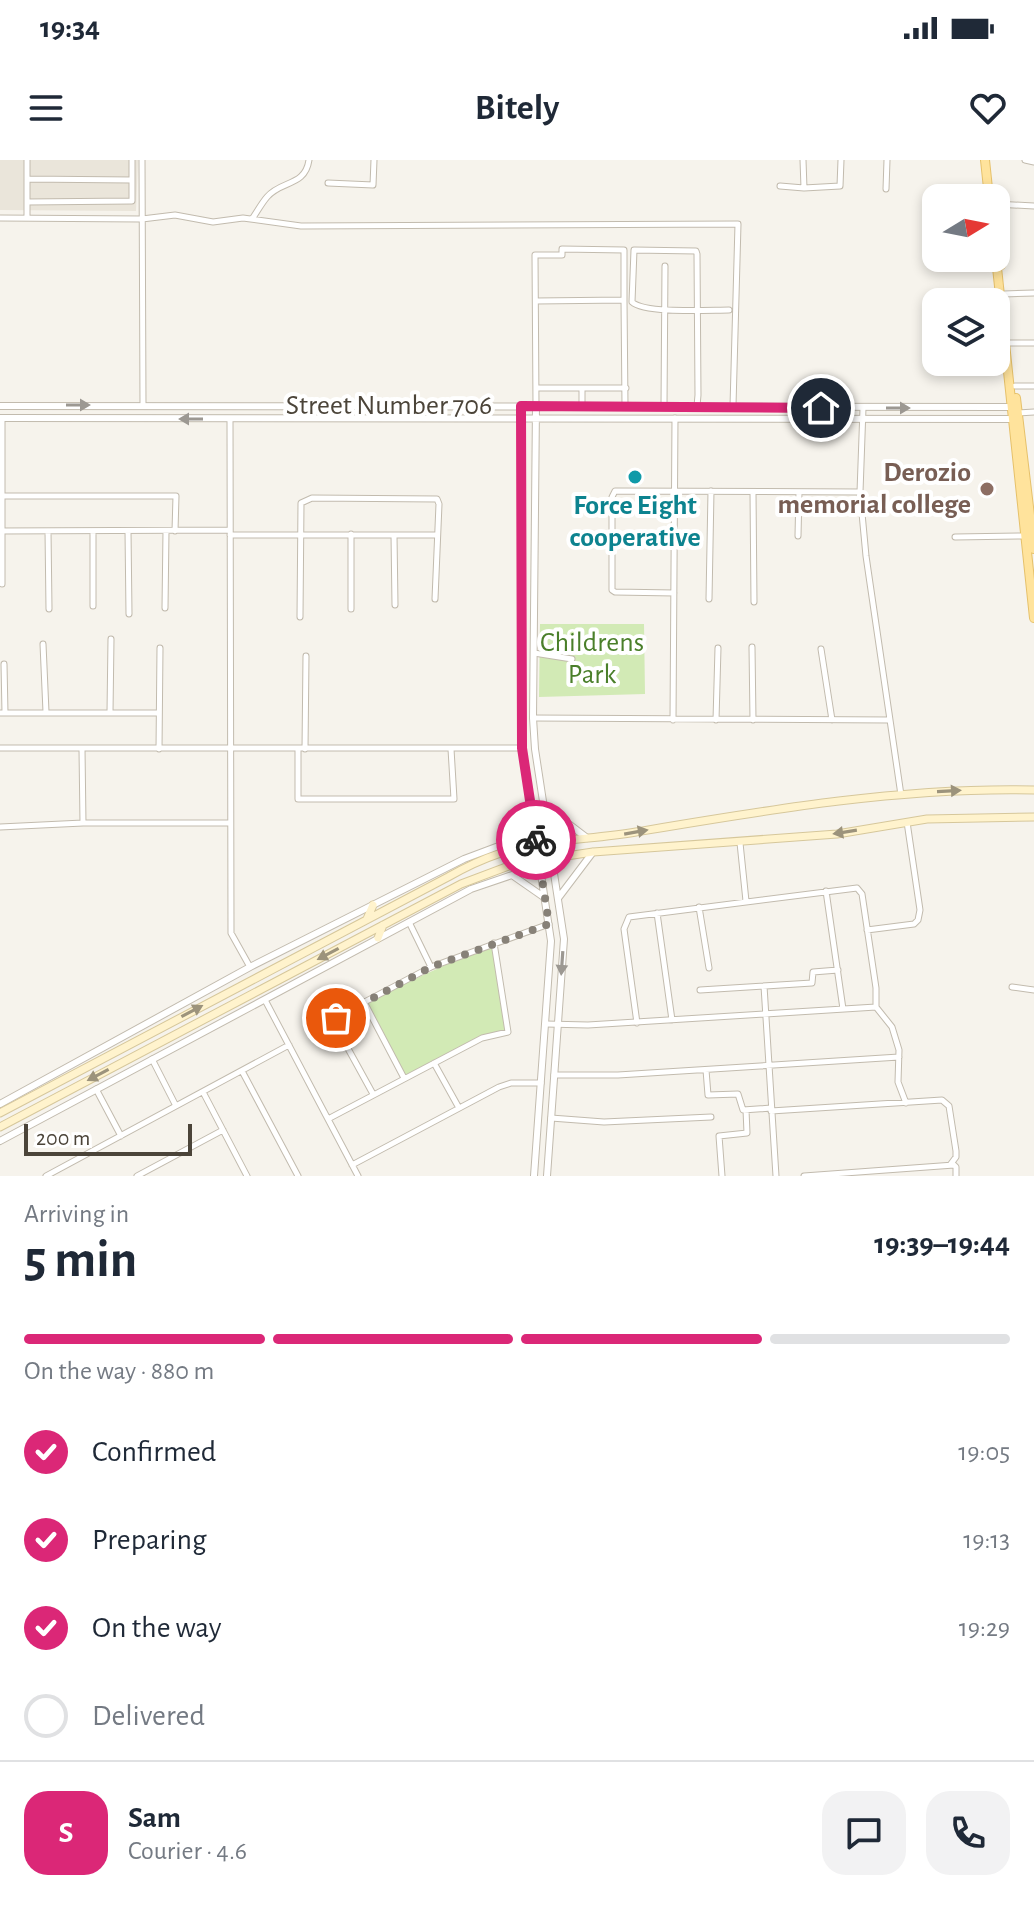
<!DOCTYPE html>
<meta charset="utf-8">
<style>
body{margin:0;font-family:"Alegreya Sans",sans-serif;background:#f2f2f3;color:#1f2937;height:100vh;display:flex;flex-direction:column;font-size:30px;white-space:nowrap}
*{box-sizing:border-box;margin:0}
p{font-size:26px;color:#747a83}
.icon{flex:none;width:44px;height:44px;fill:none;stroke:currentColor;stroke-width:2;stroke-linecap:round;stroke-linejoin:round}
.map{position:relative;height:1016px;overflow:hidden}
.side{display:flex;flex-direction:column;background:#fff;flex:1}
.side>*{flex:none}
.needle{width:52px;rotate:80deg}
.buttons{position:absolute;left:922px;top:24px;display:grid;gap:16px}
.buttons a{display:grid;place-items:center;width:88px;height:88px;border-radius:16px;background:#fff;box-shadow:0 4px 12px #0003;font-size:40px}
.scale{position:absolute;left:24px;bottom:20px;width:168px;box-sizing:border-box;padding-left:8px;border:4px solid #4b4439;border-top:0;font-size:22px;line-height:28px;white-space:nowrap;color:#4b4439;-webkit-text-stroke:6px #fff;paint-order:stroke}
.pin{position:absolute;display:grid;place-items:center;width:68px;height:68px;color:#fff;margin:-34px;border:4px solid #fff;border-radius:50%;box-shadow:0 2px 8px #0007}
.courier{position:absolute;display:grid;place-items:center;width:80px;height:80px;margin:-40px;border:6px solid #db2777;border-radius:50%;background:#fff;color:#222;box-shadow:0 2px 10px #0007}
.overview em{font-style:normal;font-weight:600}
.overview div{display:flex;flex-direction:column-reverse}
.overview{display:flex;align-items:center;justify-content:space-between;height:136px;padding:0 24px}
h1{font-size:52px;font-weight:600;line-height:60px}
.bar{display:grid;grid-template-columns:repeat(4,1fr);gap:12px 8px;align-content:center;height:96px;padding:0 24px}
.bar i{height:10px;border-radius:6px;background:#e0e1e3}
.bar .selected{background:#db2777}
.bar p{grid-column:span 4}
.line{display:flex;align-items:center;gap:20px;padding:0 24px;border-top:2px solid #e0e1e3}
.line div{flex:1}
.round{display:grid;place-items:center;flex:none;width:84px;height:84px;border-radius:24px;background:#f2f2f3}
ol{padding:0 24px;list-style:none}
li{display:flex;align-items:center;gap:24px;height:88px}
li p{margin-inline-start:auto}
li .icon{padding:8px;border-radius:50%;background:#db2777;color:#fff;stroke-width:4}
li:last-child{color:#747a83}
li i{width:44px;height:44px;border:4px solid #e0e1e3;border-radius:50%}
.status{display:flex;justify-content:space-between;align-items:center;height:56px;padding:0 40px;background:#fff;direction:ltr}
.status svg{height:22px;fill:currentColor}
header{display:flex;justify-content:space-between;align-items:center;height:104px;padding:0 24px;background:#fff;font-size:36px;font-weight:600}
.map>svg:first-child{display:block}
</style>
<div class="status"><b>19:34</b><svg viewBox="0 0 49 12"><path d="M0 12V9h3v3zM5 12V6h3v6zM10 12V3h3v9zM15 12V0h3v12zM26 1h20v11H26zM47 4h2v5h-2z"/></svg></div>
<header><svg class="icon" aria-label="menu" viewBox="0 0 24 24"><path d="M4 6h16M4 12h16M4 18h16"/></svg>Bitely<svg class="icon" aria-label="heart" viewBox="0 0 24 24"><path d="M12 20l-8-8c-3-5 5-10 8-4 3-6 11-1 8 4z"/></svg></header>
<div class="map">
<svg width="1034" height="1016" viewBox="0 0 1034 1016">
<rect width="100%" height="100%" fill="#f6f3ec"/>
<path fill="#eae5da" d="M0,0H138L136,51L0,50Z"/>
<path fill="#d2eab5" d="M540,464H644L645,534L539,537Z
M494,783L508,872L472,880L404,918L364,842Z"/>
<g fill="none" stroke-linecap="round" stroke-linejoin="round">
<defs>
<path id="minor" d="M27,0V42L132,41V0
M142,0L143,245
M1025,0L1034,2
M27,19L132,20
M328,23L373,25L374,0
M780,26L804,28L803,0
M804,28L840,26L841,0
M886,29L887,0
M27,42V58
M996,44L1034,46
M0,58L142,59L175,55L213,62L243,58L301,66L738,64L733,246
M252,59C257,52 261,44 267,37C281,20 305,27 309,0
M1004,134L1034,133
M624,140L625,246
M536,141L624,140V90L562,89V95H535L536,245
M1006,183H1034
M1015,226H1034
M537,228H626
M582,246V229
M664,246L665,106
M697,246L698,235L697,94L696,91L634,90L632,142C645,154 709,150 729,150
M863,248L860,332L866,396L901,635
M1018,253L1034,252
M2,258V424
M230,259L231,773L250,807
M753,332L754,442
M2,336H176L175,371
M0,371L230,370
M48,371L49,449
M93,371V446
M128,371L129,454
M230,375H437
M394,375L395,445
M798,376L799,332
M955,377L1024,376
M612,381L674,382
M674,433L615,432L612,430V337L615,331L860,332
M709,439L711,331
M165,448L166,371
M351,449V374
M300,457L301,343L312,338L437,339L439,344L435,439
M43,484L46,552
M752,487L753,560
M821,489L832,560
M534,493L572,499
M4,504L5,553
M110,552L111,479
M0,553H159
M533,558L890,560
M673,560L675,258
M716,560L718,488
M0,588H522
M82,589L83,663
M159,589L160,488
M298,589V639H454L451,589
M305,589L306,496
M0,667L83,663H230
M740,683L746,741
M826,731L843,849
M699,747L709,808
M657,753L672,860
M409,762L431,807
M867,770L914,764L918,760L920,750L907,662
M764,826L776,1016
M1012,827L1034,830
M700,830L812,823L813,812L838,810
M265,840L358,1016
M364,842L404,918
M637,863L624,769L629,757L857,728L862,734L876,828V847L892,867L899,890L898,922L906,943
M546,864L588,865L876,847
M152,899L176,946
M434,903L459,948
M706,910L708,935L738,934L743,950L771,948
M242,911L298,1016
M554,915H618L899,897
M96,929L121,976
M203,932L247,1016
M373,934L335,865L338,856L431,807L549,764
M771,951L942,940L949,946L956,991V997L950,1005
M551,958L604,962L711,957
M328,959L482,878L508,872L494,783
M352,1005L499,927L511,923H541
M46,1016L289,885
M137,1016L223,970
M722,1016L719,976L747,973L746,950
M804,1016L954,1005L956,1007V1016"/>
<path id="tertiary" d="M536,245L533,558L535,589L564,779L547,1016
M0,246L1012,247
M521,246L522,588L551,781L534,1016
M0,258L1015,259
M545,646L587,678
M559,737L593,692
M0,944L250,807L464,699L504,684L532,649
M0,981L471,729L512,715L545,738"/>
<path id="secondary" d="M367,759L373,745
M378,778L383,765
M0,953L448,717C464,708 480,700 498,694C541,679 590,680 636,672C767,650 900,627 1034,630
M0,967L461,724L514,704L593,692L837,674L927,659L1034,657"/>
<path id="primary" d="M985,0L989,38
M996,50L1001,105
M996,98L1034,458
M1016,238L1034,389"/>
</defs>
<use href="#minor" stroke="#c2bbae" stroke-width="7"/>
<use href="#tertiary" stroke="#c2bbae" stroke-width="8"/>
<use href="#secondary" stroke="#d6c79b" stroke-width="9"/>
<use href="#primary" stroke="#e6c16a" stroke-width="10"/>
<use href="#minor" stroke="#fff" stroke-width="5"/>
<use href="#tertiary" stroke="#fff" stroke-width="6"/>
<use href="#secondary" stroke="#fff3cd" stroke-width="7"/>
<use href="#primary" stroke="#ffe39c" stroke-width="8"/>
</g>
<defs><path id="oneway-solid" d="M-6-.8H1V-3.2L6.5 0L1 3.2V.8H-6Z" transform="scale(2)"/></defs>
<g fill="#9c9892">
<use href="#oneway-solid" transform="translate(78 245)"/>
<use href="#oneway-solid" transform="translate(898 248)"/>
<use href="#oneway-solid" transform="translate(191 259) rotate(180)"/>
<use href="#oneway-solid" transform="translate(562 803) rotate(94)"/>
</g>
<g fill="#9c937c">
<use href="#oneway-solid" transform="translate(949 631) rotate(-3)"/>
<use href="#oneway-solid" transform="translate(636 672) rotate(-10)"/>
<use href="#oneway-solid" transform="translate(845 672) rotate(171)"/>
<use href="#oneway-solid" transform="translate(328 794) rotate(152)"/>
<use href="#oneway-solid" transform="translate(192 851) rotate(-28)"/>
<use href="#oneway-solid" transform="translate(98 915) rotate(152)"/>
</g>
<g fill="none" stroke-linecap="round" stroke-linejoin="round">
<path stroke="#878178" stroke-width="8" stroke-dasharray="0 14.4" d="M336,858L431,807L549,764L536,680"/>
<path stroke="#db2777" stroke-width="10" d="M536,680L522,588L521,246L821,248"/>
</g>
<circle fill="#0f9aa8" stroke="#fff" stroke-width="3" cx="635" cy="317" r="8"/>
<circle fill="#8d6e63" stroke="#fff" stroke-width="3" cx="987" cy="329" r="8"/>
<g text-anchor="middle" dominant-baseline="central" stroke-width="8" stroke-linejoin="round" paint-order="stroke">
<g font-size="28" fill="#4b4439" stroke="#fff">
<text x="389" y="246">Street Number 706</text>
</g>
<g font-size="28" font-weight="bold" fill="#785e54" stroke="#fff" text-anchor="end">
<text x="971" y="313">Derozio<tspan x="971" dy="32">memorial college</tspan></text>
</g>
<g font-size="28" font-weight="bold" fill="#0d838f" stroke="#fff">
<text x="635" y="346">Force Eight<tspan x="635" dy="32">cooperative</tspan></text>
</g>
<g font-size="28" fill="#4a7f2a" stroke="#fff">
<text x="592" y="483">Childrens<tspan x="592" dy="32">Park</tspan></text>
</g>
</g>
</svg>
<div class="buttons">
<a><svg class="needle" viewBox="-14 -14 28 28"><path d="M0-13l5 13h-10z" fill="#e53935"/><path d="M0 13l5-13h-10z" fill="#747a83"/></svg></a>
<a><svg class="icon" aria-label="layers" viewBox="0 0 24 24"><path d="M12 4l9 5-9 5-9-5zM3 14l9 5 9-5"/></svg></a>
</div>
<div class="scale">200 m</div>
<div class="pin" style="left:336px;top:858px;background:#ea580c"><svg class="icon" aria-label="bag" viewBox="0 0 24 24"><path d="M5 8h14l-1 12H6zM9 8a3 3 0 0 1 6 0"/></svg></div>
<div class="pin" style="left:821px;top:248px;background:#1f2937"><svg class="icon" aria-label="home" viewBox="0 0 24 24"><path d="M3 11l9-7 9 7M6 9v11h12V9"/></svg></div>
<div class="courier" style="left:536px;top:680px"><svg class="icon" aria-label="bike" viewBox="0 0 24 24"><circle cx="6" cy="16" r="4"/><circle cx="18" cy="16" r="4"/><path d="M6 16l4-8h5l3 8M10 8l3 8H6M13 5h3"/></svg></div>
</div>
<section class="side">
<div class="overview"><div><h1>5 min</h1><p>Arriving in</p></div><em>19:39–19:44</em></div>
<div class="bar"><i class="selected"></i><i class="selected"></i><i class="selected"></i><i></i><p>On the way · 880 m</p></div>
<ol>
<li><svg class="icon" aria-label="check" viewBox="0 0 24 24"><path d="M5 12l5 5 9-10"/></svg>Confirmed<p>19:05</p></li>
<li><svg class="icon" aria-label="check" viewBox="0 0 24 24"><path d="M5 12l5 5 9-10"/></svg>Preparing<p>19:13</p></li>
<li><svg class="icon" aria-label="check" viewBox="0 0 24 24"><path d="M5 12l5 5 9-10"/></svg>On the way<p>19:29</p></li>
<li><i></i>Delivered</li>
</ol>
<div class="line" style="height:144px"><b class="round" style="background:#db2777;color:#fff">S</b><div><b>Sam</b><p>Courier · 4.6</p></div><a class="round"><svg class="icon" aria-label="chat" viewBox="0 0 24 24"><path d="M4 5h16v11H9l-5 4z"/></svg></a><a class="round"><svg class="icon" aria-label="phone" viewBox="0 0 24 24"><path d="M5 4h4l2 5-3 2q2 4 5 5l2-3 5 2v4C11 20 4 13 5 4z"/></svg></a></div>
</section>
